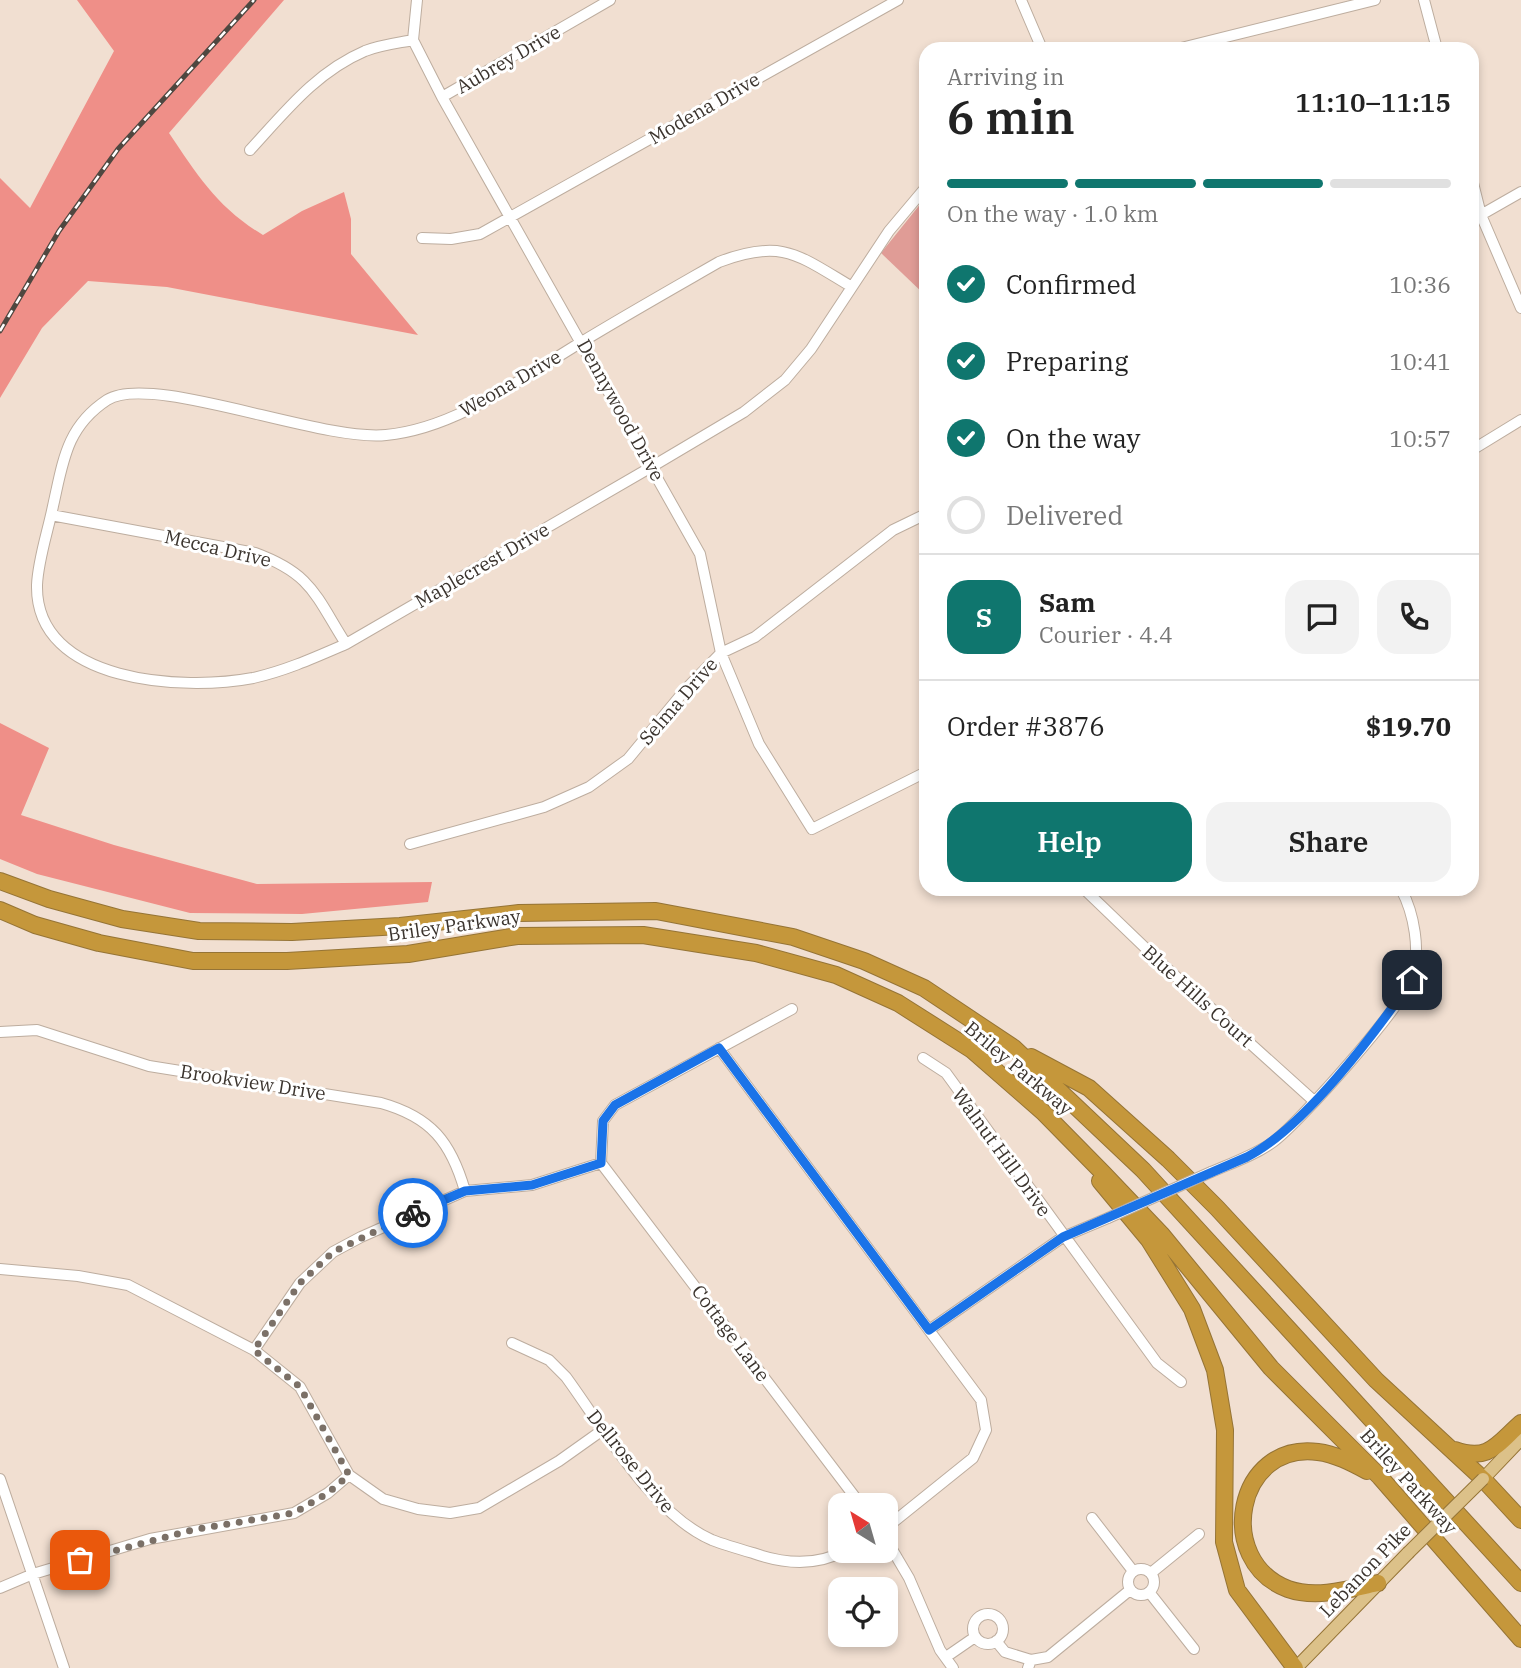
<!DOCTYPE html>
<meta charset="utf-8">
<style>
body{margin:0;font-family:"IBM Plex Serif",serif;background:#f2f2f2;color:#222;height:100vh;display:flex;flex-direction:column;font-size:26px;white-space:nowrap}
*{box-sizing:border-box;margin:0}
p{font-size:23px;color:#767676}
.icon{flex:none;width:38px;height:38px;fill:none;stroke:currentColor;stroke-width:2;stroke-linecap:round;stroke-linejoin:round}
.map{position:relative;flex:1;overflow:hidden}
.side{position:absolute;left:919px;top:42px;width:560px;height:854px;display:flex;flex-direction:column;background:#fff;border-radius:21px;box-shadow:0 4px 10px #0003}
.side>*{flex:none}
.needle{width:46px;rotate:323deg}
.controls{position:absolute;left:828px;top:1493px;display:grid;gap:14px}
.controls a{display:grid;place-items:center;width:70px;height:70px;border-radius:14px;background:#fff;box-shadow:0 4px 10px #0003;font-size:35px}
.pin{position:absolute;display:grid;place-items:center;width:60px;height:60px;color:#fff;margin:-30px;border-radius:14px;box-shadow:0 4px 10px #0006}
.courier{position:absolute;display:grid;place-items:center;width:70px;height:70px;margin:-35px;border:5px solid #1a73e8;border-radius:50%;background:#fff;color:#222;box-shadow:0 2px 9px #0007}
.headline em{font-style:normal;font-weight:600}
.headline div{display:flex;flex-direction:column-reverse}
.headline{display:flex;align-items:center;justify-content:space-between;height:119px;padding:0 28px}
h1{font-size:46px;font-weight:600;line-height:52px}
.bar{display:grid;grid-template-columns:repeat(4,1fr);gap:10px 7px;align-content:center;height:84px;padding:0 28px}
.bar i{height:9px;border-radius:5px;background:#e0e0e0}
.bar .current{background:#0f766e}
.bar p{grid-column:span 4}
.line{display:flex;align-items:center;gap:18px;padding:0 28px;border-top:2px solid #e0e0e0}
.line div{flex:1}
.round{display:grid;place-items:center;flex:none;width:74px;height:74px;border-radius:21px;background:#f2f2f2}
ol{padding:0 28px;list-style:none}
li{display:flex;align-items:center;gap:21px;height:77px}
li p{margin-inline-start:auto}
li .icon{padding:7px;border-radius:50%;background:#0f766e;color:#fff;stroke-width:4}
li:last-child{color:#767676}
li i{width:38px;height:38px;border:4px solid #e0e0e0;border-radius:50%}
.button{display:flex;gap:14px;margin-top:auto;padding:14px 28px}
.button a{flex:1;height:80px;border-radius:21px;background:#0f766e;color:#fff;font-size:28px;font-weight:600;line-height:80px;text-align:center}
.button a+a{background:#f2f2f2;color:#222}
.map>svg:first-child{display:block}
</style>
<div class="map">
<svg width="1521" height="1668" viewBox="0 0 1521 1668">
<rect width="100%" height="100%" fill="#f1dfd1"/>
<path fill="#e09c96" d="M926,197V296L881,253Z"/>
<path fill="#ef8f88" d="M77,0H284L169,133C198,176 218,208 263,235L302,211L344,192L351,219V254L418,335L167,287L88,281L42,328L0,398V178L30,208L114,51Z
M0,723L49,748L21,815L114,845L257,884L432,882L428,902L302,914L190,913L37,874L0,859Z"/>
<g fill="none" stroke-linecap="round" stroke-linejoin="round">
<defs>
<path id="minor" d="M417,0L413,40L442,97L700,554L721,653L759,744L812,829L926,772
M1021,0L1042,49
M1424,0L1437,49
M1177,49L1375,0
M442,97L610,0
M250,150C285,112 316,72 365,51C380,45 398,43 413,40
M1472,179L1481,215L1521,308
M1472,220L1521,192
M422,238L451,239L480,234L898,0
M852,287C798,255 782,238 719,262C672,289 626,315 580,343C520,379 457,428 386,435C321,442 150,372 107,400C66,427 63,462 53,506C48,531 38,560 37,585C35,684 185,691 253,678C285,671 316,657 346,644L653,466L744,412L785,380L811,349L889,231L926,187
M1472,450L1521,420
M51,515L255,553C312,574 315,595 346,644
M410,844L544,807L589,787L628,759L685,690L721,653L755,637L893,530L926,514
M1084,889L1161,963L1314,1101
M0,1032L37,1030L149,1066L381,1103C431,1117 451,1142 465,1191
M719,1048L981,1400L986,1430L973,1458L886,1528
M923,1058L946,1073L1157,1363L1181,1382
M601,1163L861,1505
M1211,1172C1232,1163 1255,1155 1273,1142C1300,1122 1403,1006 1412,978C1421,951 1414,913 1401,889
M0,1269L78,1276L128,1285L254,1350L300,1387L349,1475L383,1499L418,1509L450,1513L479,1508L559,1461L604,1429
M929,1330L1063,1237L1108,1218
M512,1343L549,1360L566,1377C604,1429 652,1514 712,1540C725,1545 739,1549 753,1553C784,1564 816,1567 846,1550
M254,1350L300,1283L333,1252L361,1237L465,1191L532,1185L601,1163L603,1121L615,1105L792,1009
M0,1479L64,1668
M1092,1518L1133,1571
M886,1539L909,1578L940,1650L953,1668
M1128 1582a13 13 0 1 1 26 0a13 13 0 1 1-26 0Z
M1151,1573L1199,1534
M0,1588L33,1574L150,1539L294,1513L328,1493L349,1475
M1149,1592L1194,1649
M973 1629a15 15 0 1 1 30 0a15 15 0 1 1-30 0Z
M996,1641L1005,1652L1031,1660
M946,1657L975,1637
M1028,1668L1031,1660L1048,1657L1130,1590"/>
<path id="major" d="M1483,1479L1521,1439
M1296,1668L1408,1553"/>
<path id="highway" d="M0,881L49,899L122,919L199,931L292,932L400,926L519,913L656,911L793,937L864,961L924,988L1014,1048L1143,1170L1521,1583
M0,910L35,925L99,943L193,961H287L408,954L517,936L643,935L756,953L836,975L898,1003L972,1050L1043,1112L1104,1174L1162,1235L1271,1368L1380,1477L1521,1639
M1031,1057L1089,1088L1168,1159L1217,1208L1376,1380L1483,1479L1521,1520
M1100,1181L1149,1240L1192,1309L1215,1370L1225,1430L1224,1542L1237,1590L1295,1668
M1455,1450C1489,1462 1497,1444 1521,1423
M1367,1471C1352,1463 1335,1454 1318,1452C1236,1441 1214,1561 1288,1589C1316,1599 1350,1589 1378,1583"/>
</defs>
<use href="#minor" stroke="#bdad9f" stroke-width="12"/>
<use href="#major" stroke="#957436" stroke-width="14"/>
<use href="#highway" stroke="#957436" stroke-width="18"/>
<use href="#minor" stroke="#fff" stroke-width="10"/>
<use href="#major" stroke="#dcc189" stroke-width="12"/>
<use href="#highway" stroke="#c5973b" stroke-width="16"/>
<defs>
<path id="rail" d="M0,331L59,231L118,149L254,0"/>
</defs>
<use href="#rail" stroke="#4f4740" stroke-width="5"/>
<use href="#rail" stroke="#fff" stroke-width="2.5" stroke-dasharray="8" stroke-linecap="butt"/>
<defs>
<path id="minor-bridge" d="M1108,1218L1211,1172"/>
<path id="major-bridge" d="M1408,1553L1483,1479"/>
</defs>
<use href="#minor-bridge" stroke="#bdad9f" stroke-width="12" stroke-linecap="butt"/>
<use href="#major-bridge" stroke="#957436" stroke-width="14" stroke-linecap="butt"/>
<use href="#minor-bridge" stroke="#fff" stroke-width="10"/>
<use href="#major-bridge" stroke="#dcc189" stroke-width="12"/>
</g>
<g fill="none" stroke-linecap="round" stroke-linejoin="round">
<path stroke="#7b7067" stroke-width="7" stroke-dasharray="0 12.6" d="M80,1560L192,1530L294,1513L328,1493L349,1475L300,1387L254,1350L300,1283L333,1252L413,1213"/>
<path stroke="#1a73e8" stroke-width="9" d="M413,1213L465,1191L532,1185L601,1163L603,1121L615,1105L719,1048L929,1330L1063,1237L1247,1157C1304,1128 1375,1033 1412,980"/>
</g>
<g text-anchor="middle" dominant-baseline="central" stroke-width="6" stroke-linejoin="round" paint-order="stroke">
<g font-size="19" fill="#3b342e" stroke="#fff">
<text transform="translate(508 59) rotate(-30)">Aubrey Drive</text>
<text transform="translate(704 108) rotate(-30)">Modena Drive</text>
<text transform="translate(510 383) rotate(-30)">Weona Drive</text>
<text transform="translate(621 410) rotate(61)">Dennywood Drive</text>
<text transform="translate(218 548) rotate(13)">Mecca Drive</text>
<text transform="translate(482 565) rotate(-30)">Maplecrest Drive</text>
<text transform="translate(678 701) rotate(-49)">Selma Drive</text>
<text transform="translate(454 925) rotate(-8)">Briley Parkway</text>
<text transform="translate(1198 996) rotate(42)">Blue Hills Court</text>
<text transform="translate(1019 1068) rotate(40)">Briley Parkway</text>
<text transform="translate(253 1082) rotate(9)">Brookview Drive</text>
<text transform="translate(1002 1152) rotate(54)">Walnut Hill Drive</text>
<text transform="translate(731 1333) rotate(53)">Cottage Lane</text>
<text transform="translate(631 1461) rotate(51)">Dellrose Drive</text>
<text transform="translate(1409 1481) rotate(48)">Briley Parkway</text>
<text transform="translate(1365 1570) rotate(-46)">Lebanon Pike</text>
</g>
</g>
</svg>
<div class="controls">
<a><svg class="needle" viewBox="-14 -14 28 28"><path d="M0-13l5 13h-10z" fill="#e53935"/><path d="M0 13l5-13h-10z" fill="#767676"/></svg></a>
<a><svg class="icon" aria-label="locate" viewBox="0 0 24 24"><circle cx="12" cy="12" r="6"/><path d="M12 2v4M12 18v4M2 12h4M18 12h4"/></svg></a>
</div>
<div class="pin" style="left:80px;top:1560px;background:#ea580c"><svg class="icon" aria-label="bag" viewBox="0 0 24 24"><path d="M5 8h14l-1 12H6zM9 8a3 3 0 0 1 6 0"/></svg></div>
<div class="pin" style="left:1412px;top:980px;background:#1f2937"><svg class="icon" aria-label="home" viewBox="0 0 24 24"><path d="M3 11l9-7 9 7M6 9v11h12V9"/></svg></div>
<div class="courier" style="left:413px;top:1213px"><svg class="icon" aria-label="bike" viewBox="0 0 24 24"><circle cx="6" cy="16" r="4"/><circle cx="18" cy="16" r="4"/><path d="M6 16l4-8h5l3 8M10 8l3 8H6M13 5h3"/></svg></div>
<section class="side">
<div class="headline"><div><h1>6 min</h1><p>Arriving in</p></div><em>11:10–11:15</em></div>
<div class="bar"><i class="current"></i><i class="current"></i><i class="current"></i><i></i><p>On the way · 1.0 km</p></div>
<ol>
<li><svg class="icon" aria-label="check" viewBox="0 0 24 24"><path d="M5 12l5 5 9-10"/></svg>Confirmed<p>10:36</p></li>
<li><svg class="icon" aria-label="check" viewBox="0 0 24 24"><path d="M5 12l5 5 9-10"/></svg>Preparing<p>10:41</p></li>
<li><svg class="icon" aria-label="check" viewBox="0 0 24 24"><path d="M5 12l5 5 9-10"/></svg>On the way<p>10:57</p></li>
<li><i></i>Delivered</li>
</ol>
<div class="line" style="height:126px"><b class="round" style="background:#0f766e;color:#fff">S</b><div><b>Sam</b><p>Courier · 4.4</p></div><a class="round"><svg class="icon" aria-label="chat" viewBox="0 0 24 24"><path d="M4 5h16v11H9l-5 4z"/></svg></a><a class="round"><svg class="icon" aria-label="phone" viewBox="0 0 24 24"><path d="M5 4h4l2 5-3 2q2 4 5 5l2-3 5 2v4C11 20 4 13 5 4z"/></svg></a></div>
<div class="line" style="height:91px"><div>Order #3876</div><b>$19.70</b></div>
<div class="button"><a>Help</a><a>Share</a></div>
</section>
</div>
